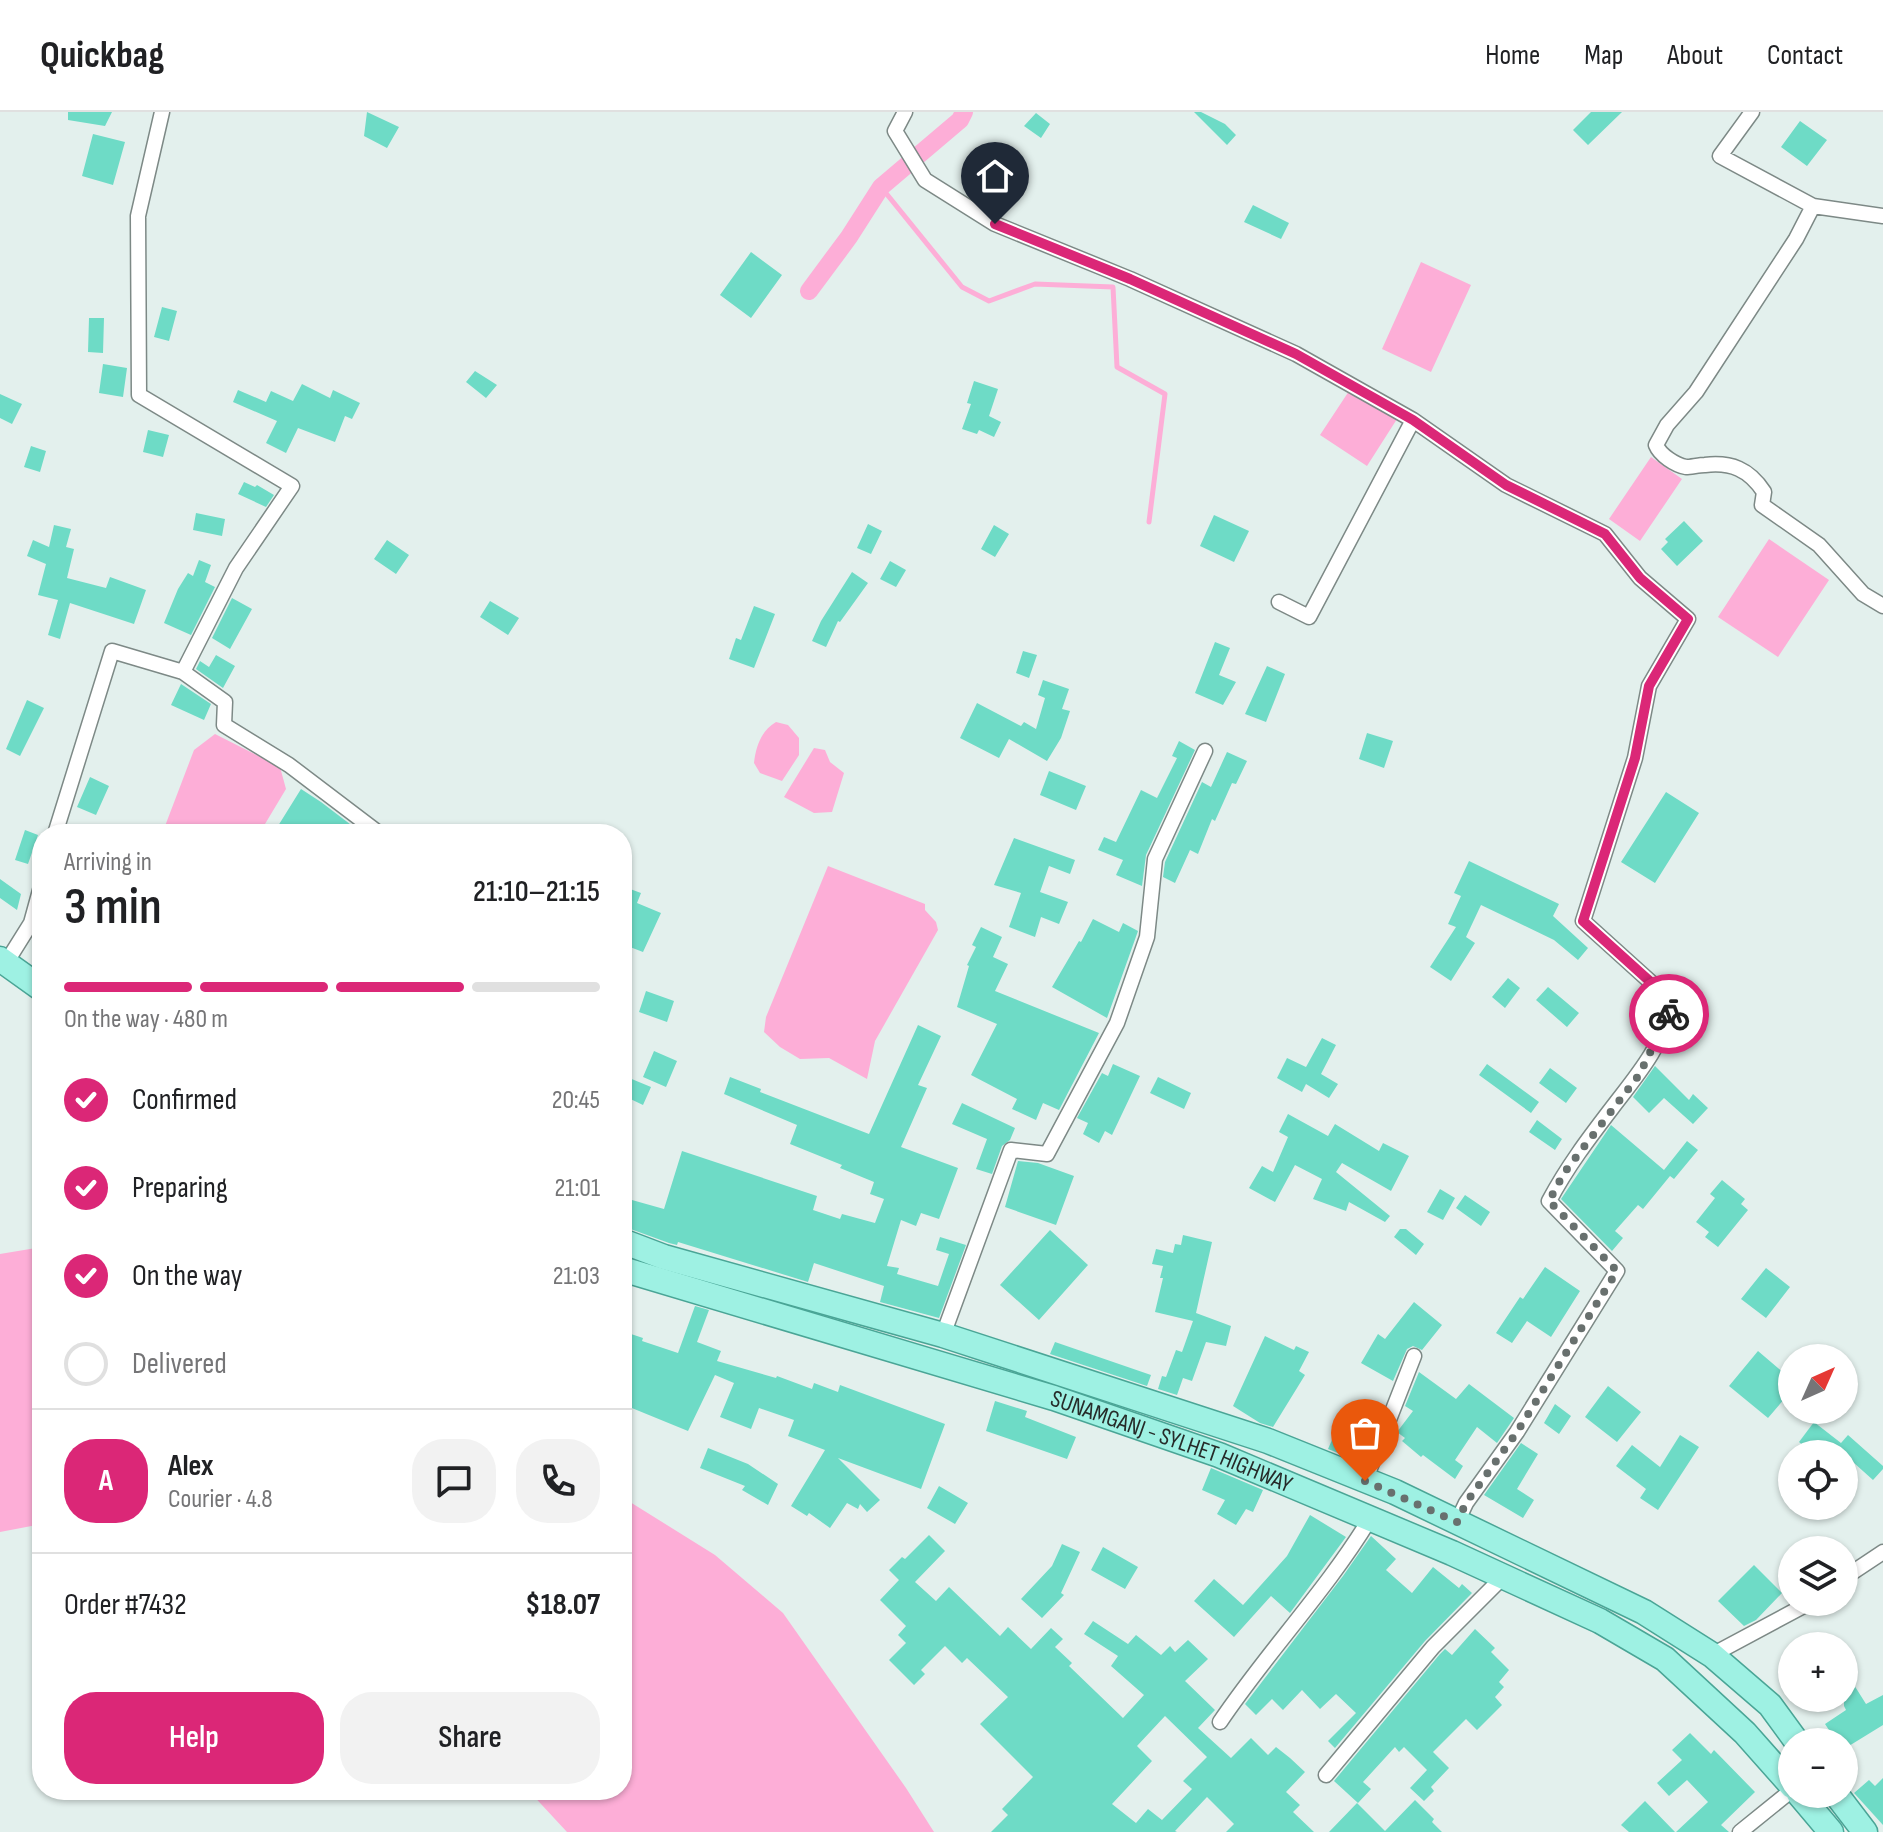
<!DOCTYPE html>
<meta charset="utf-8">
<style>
body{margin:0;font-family:"Sofia Sans Condensed",sans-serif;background:#f2f2f2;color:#202124;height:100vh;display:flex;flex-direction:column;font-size:30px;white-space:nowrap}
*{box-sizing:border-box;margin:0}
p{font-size:26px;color:#757577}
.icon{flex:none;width:44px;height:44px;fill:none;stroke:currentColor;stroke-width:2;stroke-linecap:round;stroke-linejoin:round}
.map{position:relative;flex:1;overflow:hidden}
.details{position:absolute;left:32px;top:712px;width:600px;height:976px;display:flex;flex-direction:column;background:#fff;border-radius:32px;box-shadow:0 2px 6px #0004}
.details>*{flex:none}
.needle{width:52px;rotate:45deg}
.controls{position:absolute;left:1778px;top:1232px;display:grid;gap:16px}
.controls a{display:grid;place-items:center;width:80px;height:80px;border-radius:50%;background:#fff;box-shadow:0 2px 6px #0004;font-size:40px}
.pin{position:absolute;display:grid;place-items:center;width:68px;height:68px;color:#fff;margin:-82px -34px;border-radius:50% 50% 50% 0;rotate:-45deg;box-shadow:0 0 8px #0007}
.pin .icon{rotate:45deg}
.courier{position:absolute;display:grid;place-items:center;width:80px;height:80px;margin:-40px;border:6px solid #db2777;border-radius:50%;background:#fff;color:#222;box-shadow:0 2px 10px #0007}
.summary em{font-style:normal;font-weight:600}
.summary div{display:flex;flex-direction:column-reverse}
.summary{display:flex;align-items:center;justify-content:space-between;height:136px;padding:0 32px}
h1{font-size:52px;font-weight:600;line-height:60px}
.bar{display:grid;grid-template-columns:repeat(4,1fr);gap:12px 8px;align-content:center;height:96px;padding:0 32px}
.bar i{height:10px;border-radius:6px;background:#e0e0e0}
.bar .current{background:#db2777}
.bar p{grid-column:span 4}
.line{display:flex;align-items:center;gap:20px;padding:0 32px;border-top:2px solid #e0e0e0}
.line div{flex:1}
.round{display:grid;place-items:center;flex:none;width:84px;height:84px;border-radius:32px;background:#f2f2f2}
ol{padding:0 32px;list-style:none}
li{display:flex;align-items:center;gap:24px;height:88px}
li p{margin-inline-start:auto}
li .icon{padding:8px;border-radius:50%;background:#db2777;color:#fff;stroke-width:4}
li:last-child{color:#757577}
li i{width:44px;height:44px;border:4px solid #e0e0e0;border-radius:50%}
.action{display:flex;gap:16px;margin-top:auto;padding:16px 32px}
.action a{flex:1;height:92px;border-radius:32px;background:#db2777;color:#fff;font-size:32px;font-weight:600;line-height:92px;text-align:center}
.action a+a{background:#f2f2f2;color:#202124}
header{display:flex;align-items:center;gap:48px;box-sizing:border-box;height:112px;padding:0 40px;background:#fff;border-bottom:2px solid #e0e0e0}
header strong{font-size:38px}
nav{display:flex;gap:44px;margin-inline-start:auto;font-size:28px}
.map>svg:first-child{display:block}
</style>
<header>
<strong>Quickbag</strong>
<nav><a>Home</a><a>Map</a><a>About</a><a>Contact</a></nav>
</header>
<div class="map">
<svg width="1883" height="1720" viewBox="0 0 1883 1720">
<rect width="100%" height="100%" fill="#e3f0ed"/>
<path fill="#fdaed7" d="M1421,150L1471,173L1431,260L1382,237Z
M1351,276L1397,307L1367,354L1320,323Z
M1651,345L1682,367L1640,429L1609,407Z
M1769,427L1829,468L1778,545L1718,505Z
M776,610L788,613L799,626V643L782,669L760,661L754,651C756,634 761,619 776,610Z
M215,622L280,655L286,677L259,722H162L194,638Z
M814,636L825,638L830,650L844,661L832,700L814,701L784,685Z
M828,754L925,792V798L936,810L938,818L875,929L867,967L829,946L800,947L780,935L764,920L766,905Z
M42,1135V1412L0,1420V1142Z
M622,1385L715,1443L783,1501L906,1676L934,1720H567L528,1678H622Z"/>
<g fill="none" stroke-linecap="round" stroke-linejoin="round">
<path stroke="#fdaed7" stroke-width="5" d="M881,75L962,175L989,189L1035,172L1113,175L1117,255L1165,282L1149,410"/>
<path stroke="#fdaed7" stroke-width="18" d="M809,179L849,125L881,75L960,8L964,0"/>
</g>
<path fill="#6edbc6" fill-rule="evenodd" d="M68,0H112L105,14L68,8Z
M367,0L399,15L387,36L364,24Z
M1194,0H1201L1225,12L1236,23L1227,33Z
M1591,0H1622L1588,33L1573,18Z
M1036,1L1050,12L1041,26L1024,14Z
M1800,9L1827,28L1807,54L1781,35Z
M93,22L125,30L113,73L82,64Z
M1253,93L1289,111L1281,127L1244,110Z
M751,140L782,163L751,206L720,183Z
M162,195L177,199L169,229L154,225Z
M89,206H104L103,241L88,240Z
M103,252L127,256L123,285L99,281Z
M475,259L497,273L486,286L466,270Z
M974,269L998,277L989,304L1001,310L994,325L979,318L977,322L962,317L971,292L967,291Z
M302,272L330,286L333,278L360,291L352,307L345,304L335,330L298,316L286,341L266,331L277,309L233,290L238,278L266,290L271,279L293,289Z
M0,282L22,292L12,312L0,306Z
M148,318L169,323L163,345L143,340Z
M31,334L46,339L40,360L24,355Z
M244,370L255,375L257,373L274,383L266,395L238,382Z
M196,401L225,407L222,424L193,418Z
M1214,403L1249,419L1234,450L1200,434Z
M1684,409L1703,429L1677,454L1661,437L1668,430L1665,427Z
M868,412L882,419L871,442L857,436Z
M54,413L71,417L66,435L74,437L67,466L106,476L110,465L146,478L134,512L70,491L60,527L48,523L58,488L38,483L46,452L27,444L33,428L49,435Z
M994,413L1009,422L995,445L981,437Z
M387,428L409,443L396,462L374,447Z
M199,448L211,453L205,470L215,475L191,523L164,511L178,477L188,461L193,464Z
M890,449L906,458L896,475L880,467Z
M852,460L868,471L840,510L838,509L826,535L812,529L821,509Z
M232,486L252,497L230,537L212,526Z
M490,489L519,506L508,523L480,505Z
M754,494L775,502L754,556L729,547L736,526L741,528Z
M1215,530L1230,536L1219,563L1236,570L1223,593L1195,581Z
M1023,539L1037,543L1029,566L1016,561Z
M216,543L235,554L223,576L196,557L200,549L209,555Z
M1267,554L1285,562L1266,610L1245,602Z
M1043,568L1069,577L1062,597L1070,599L1061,626L1047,649L1009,627L999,646L960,626L977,591L1021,614L1024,610L1036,617L1045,586L1038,583Z
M181,572L211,592L204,608L171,593Z
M27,588L44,596L20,644L6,637Z
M1367,621L1393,629L1384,656L1359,647Z
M1179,629L1195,638L1146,743L1142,774L1116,763L1123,748L1098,738L1104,725L1116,730L1141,678L1157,686L1177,646L1172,644Z
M1227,640L1247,649L1236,672L1232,671L1215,709L1212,707L1198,742L1190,738L1175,771L1163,765L1165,750L1202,670L1211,675Z
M1049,659L1086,674L1076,698L1040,683Z
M90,665L109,674L96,703L77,695Z
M301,677L321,690L363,722H273Z
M1666,680L1699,701L1655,771L1621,750Z
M25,718L38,723L28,752L15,748Z
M1014,726L1075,748L1070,762L1049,754L1040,780L1068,790L1059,812L1041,805L1035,825L1009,815L1021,781L994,773Z
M1469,749L1559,792L1553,804L1588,836L1578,848L1554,828L1481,793L1466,825L1475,831L1451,869L1430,855L1456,815L1448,812L1461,784L1454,781Z
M0,767L21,782L17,798L0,786Z
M622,774L641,781L637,791L661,801L643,840L622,832Z
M1093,807L1119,820L1123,811L1138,819L1107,906L1052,875L1079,829L1081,830Z
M981,815L1002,825L993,845L1008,852L995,879L1099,921L1059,998L1043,991L1036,1008L1012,997L1017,987L971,963L997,912L957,895L969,854L967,853L976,835L972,833Z
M1508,866L1520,876L1505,896L1492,885Z
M1548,875L1579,901L1567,915L1536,888Z
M646,879L674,889L667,910L639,900Z
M918,913L941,924L918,973L927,976L901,1035L958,1056L939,1107L921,1101L916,1114L901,1108L887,1154L899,1156L897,1162L938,1174L949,1142L936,1138L940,1125L966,1133L939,1206L880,1190L884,1174L814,1151L808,1170L678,1130L677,1133L669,1131L625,1115L632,1088L664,1097L682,1039L817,1084L813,1098L840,1107L842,1102L875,1111L884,1087L870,1082L874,1070L840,1056L842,1053L790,1032L797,1013L724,982L730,965L761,977L760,980L869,1022Z
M1322,926L1336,933L1321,962L1338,972L1329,986L1306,972L1302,980L1277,966L1287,946L1306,955Z
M654,939L677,949L666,975L643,965Z
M1113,952L1140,964L1112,1023L1105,1019L1099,1031L1083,1022L1088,1011L1077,1006L1102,961L1108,964Z
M1487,952L1539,990L1531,1001L1479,963Z
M1655,954L1689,988L1693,982L1708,996L1693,1012L1664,986L1649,1001L1633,985Z
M1550,956L1577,976L1566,991L1539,971Z
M622,963L651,975L643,993L622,983Z
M1158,965L1191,981L1184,997L1150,981Z
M962,991L1015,1016L1010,1028L1002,1034L992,1062L976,1057L987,1027L952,1012Z
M1288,1002L1328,1024L1335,1012L1379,1039L1383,1031L1409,1044L1391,1079L1342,1051L1336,1060L1390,1104L1385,1110L1349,1090L1346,1099L1313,1087L1322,1067L1295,1053L1275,1090L1249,1076L1262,1054L1273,1060L1288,1025L1279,1020Z
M1537,1008L1562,1027L1555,1038L1529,1020Z
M1611,1013L1664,1058L1687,1029L1698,1038L1674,1067L1670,1064L1643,1097L1638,1093L1615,1119L1623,1126L1612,1139L1561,1087Z
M1018,1049L1038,1051L1074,1064L1056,1113L1005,1095Z
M1722,1068L1745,1087L1741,1092L1748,1098L1718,1135L1705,1125L1709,1120L1696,1110L1715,1086L1710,1082Z
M1440,1077L1455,1086L1443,1108L1427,1100Z
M1465,1083L1490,1100L1481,1114L1456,1096Z
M1400,1117H1406L1424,1132L1416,1143L1394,1125Z
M1050,1118L1088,1153L1039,1208L1000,1173Z
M1183,1123L1212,1130L1196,1201L1231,1214L1226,1234L1206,1230L1192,1269L1183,1266L1177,1283L1158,1277L1162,1264L1166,1265L1176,1238L1182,1240L1193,1209L1155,1200L1163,1166H1160L1163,1154L1152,1152L1156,1137L1173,1141L1175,1132L1181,1133Z
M1545,1155L1580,1179L1551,1225L1527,1209L1512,1231L1496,1221L1520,1185L1523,1187Z
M1766,1156L1790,1175L1766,1206L1741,1187Z
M1414,1190L1442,1213L1422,1238L1413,1234L1407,1237L1393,1269L1361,1251L1378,1222L1385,1227Z
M695,1194L709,1198L697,1230L721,1239L717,1249L776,1266L777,1264L812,1277L814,1271L838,1280L840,1273L945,1312L921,1377L838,1346L880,1388L867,1400L860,1392L858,1397L847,1391L830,1416L809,1401L807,1404L791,1394L825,1338L788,1324L794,1308L759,1296L751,1317L720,1305L734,1271L715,1263L688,1319L622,1292V1219L643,1226L642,1229L678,1241Z
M1265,1224L1294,1238L1296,1234L1309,1240L1299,1259L1305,1263L1273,1315L1260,1311L1233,1294Z
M1055,1230L1151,1263L1147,1274L1050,1242Z
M1758,1239L1792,1268V1278L1768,1306L1729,1274Z
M1419,1260L1456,1287L1469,1272L1514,1306L1497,1331L1477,1315L1455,1348L1463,1354L1455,1367L1423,1343L1421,1345L1402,1329L1405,1326L1397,1320L1413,1299L1405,1294Z
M1608,1274L1641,1300L1617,1330L1585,1305Z
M995,1289L1027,1299L1025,1305L1076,1325L1067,1347L986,1319Z
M1555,1292L1571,1304L1559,1322L1544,1311Z
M1814,1310L1841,1331L1848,1323L1883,1354V1357L1873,1368L1844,1342H1814L1799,1330Z
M1335,1321L1360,1332L1353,1347L1328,1337Z
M1680,1323L1699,1335L1658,1398L1640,1386L1646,1377L1616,1354L1632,1333L1660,1355Z
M1521,1331L1538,1342L1517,1377L1534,1388L1523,1406L1484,1383Z
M708,1336L748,1352L778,1372L768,1393L742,1378L745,1374L700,1356Z
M1211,1356L1263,1378L1253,1400L1246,1397L1236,1413L1217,1402L1225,1388L1202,1378Z
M939,1374L968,1391L955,1412L927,1396Z
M1310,1403L1346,1425L1290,1501L1271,1484L1234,1525L1194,1489L1214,1467L1243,1493L1287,1444Z
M929,1423L945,1439L915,1470L936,1489L949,1475L1000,1524L1008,1515L1031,1537L1051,1516L1063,1527L1055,1535L1072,1551L1069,1554L1123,1606L1144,1583L1111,1554L1118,1544L1084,1522L1093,1509L1128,1532L1136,1523L1161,1543L1170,1534L1175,1540L1188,1528L1208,1547L1185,1569L1215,1598L1198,1616L1231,1646L1251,1626L1268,1643L1276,1635L1290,1646L1305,1660L1286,1680L1300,1693L1293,1700L1314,1720H1226L1234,1712L1207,1685L1175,1719L1177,1720H991L1008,1703L1002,1697L1033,1665L980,1612L1008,1585L967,1546L962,1551L945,1534L921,1558L925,1562L914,1573L889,1548L906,1531L898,1523L906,1514L880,1488L899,1468L889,1458L902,1445L905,1447ZM1165,1604L1207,1645L1183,1669L1192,1677L1162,1708L1148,1697L1136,1711L1112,1692L1152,1649L1137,1634Z
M1371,1424L1396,1447L1386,1458L1412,1481L1433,1455L1459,1476L1462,1472L1472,1481L1425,1529L1335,1636L1328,1629L1356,1601L1336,1582L1320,1597L1302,1578L1283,1598L1272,1587L1256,1603L1245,1592L1343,1464Z
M1062,1432L1080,1440L1061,1481L1064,1483L1042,1506L1021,1487L1052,1454Z
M1103,1435L1138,1455L1125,1477L1091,1458Z
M1754,1453L1782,1481L1756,1508L1744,1514L1718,1489Z
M1475,1517L1495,1536L1491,1540L1509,1558L1499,1570L1504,1575L1495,1585L1502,1593L1477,1618L1466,1607L1433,1640L1449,1656L1431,1675L1434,1679L1424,1689L1410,1676L1427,1658L1404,1635L1399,1640L1395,1635L1363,1670L1371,1677L1358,1691L1334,1669L1440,1542L1445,1537L1452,1543Z
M1844,1557L1866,1592L1883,1583V1613L1844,1637V1630H1837L1825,1612L1846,1598L1844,1594Z
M1690,1621L1711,1642L1714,1638L1755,1680L1721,1713L1729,1720H1676L1708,1690L1687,1668L1669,1684L1657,1671L1682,1648L1672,1638Z
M1883,1666V1713L1854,1681L1869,1668L1875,1674Z
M1415,1688L1434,1707L1432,1710L1442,1720H1329L1357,1691L1385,1719Z
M1645,1689L1675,1720H1629L1621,1713Z"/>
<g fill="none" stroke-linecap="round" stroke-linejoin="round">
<defs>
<path id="minor" d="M905,0L895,19L925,68L995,112L1130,167L1296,242L1413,308L1309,505L1279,490
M1752,0L1720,44L1813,94L1796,127L1696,280L1667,313L1656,333C1660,343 1675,353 1686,355C1691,355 1699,353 1705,353C1731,350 1749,357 1764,380L1762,393L1819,433L1863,482L1883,494
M1813,94L1883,104
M1413,308L1506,373L1605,422L1640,466L1688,507L1649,574L1635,646L1583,809L1655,874L1670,895C1664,933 1634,967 1612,996C1589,1026 1567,1055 1549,1089L1617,1159L1517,1320L1466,1391L1457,1410
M183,560L225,590L224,613L289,653L376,719
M55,722L112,539L183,560L236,456L292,374L139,283L138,104L162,0
M6,851L31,811L42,771
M943,1223L1011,1038L1047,1042L1117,911L1147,825L1155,747L1205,639
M1365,1369L1414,1244
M1844,1466L1883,1440
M1712,1543L1811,1490
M1220,1610C1267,1540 1327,1478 1371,1405
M1326,1663L1433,1535L1503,1465
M1740,1720L1792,1678"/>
<g id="primary">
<path d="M0,847L42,877"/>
<path d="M622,1129L664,1145L943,1223L1268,1329L1395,1380L1644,1500L1712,1543L1770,1593L1797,1630"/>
<path id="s1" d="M622,1157L1054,1286L1219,1343L1452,1441L1600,1509L1665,1547L1745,1621L1792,1674"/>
<path d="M1799,1682L1831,1720"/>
<path d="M1836,1682L1865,1720"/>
</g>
</defs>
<use href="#minor" stroke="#7d8986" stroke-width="17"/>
<use href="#primary" stroke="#4aa596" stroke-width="27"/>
<use href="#minor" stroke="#fff" stroke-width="14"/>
<use href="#primary" stroke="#9ef1e3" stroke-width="24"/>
</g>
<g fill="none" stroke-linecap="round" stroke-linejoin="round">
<path stroke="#68706e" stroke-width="8" stroke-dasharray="0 14.4" d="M1365,1369L1457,1410L1466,1391L1517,1320L1617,1159L1549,1089L1564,1061L1639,963L1669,902"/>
<path stroke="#db2777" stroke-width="10" d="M995,112L1130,167L1296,242L1413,308L1506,373L1605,422L1640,466L1688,507L1649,574L1635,646L1583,809L1655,874L1670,895L1669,902"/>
</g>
<g text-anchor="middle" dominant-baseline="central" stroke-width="7" stroke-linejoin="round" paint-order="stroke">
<g font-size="24" fill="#262b29" stroke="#e3f0ed">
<text stroke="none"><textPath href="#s1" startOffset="576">SUNAMGANJ - SYLHET HIGHWAY</textPath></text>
</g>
</g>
</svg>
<div class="controls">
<a><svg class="needle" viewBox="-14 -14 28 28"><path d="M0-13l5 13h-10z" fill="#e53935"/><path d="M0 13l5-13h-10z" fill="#757577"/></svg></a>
<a><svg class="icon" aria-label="locate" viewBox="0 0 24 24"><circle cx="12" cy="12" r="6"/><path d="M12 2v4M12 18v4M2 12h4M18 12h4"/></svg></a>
<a><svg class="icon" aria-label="layers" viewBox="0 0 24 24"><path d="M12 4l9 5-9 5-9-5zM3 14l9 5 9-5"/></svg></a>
<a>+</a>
<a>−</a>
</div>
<div class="pin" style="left:1365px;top:1369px;background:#ea580c"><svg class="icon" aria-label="bag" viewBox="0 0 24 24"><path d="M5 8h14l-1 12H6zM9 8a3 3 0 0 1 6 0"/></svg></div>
<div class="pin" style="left:995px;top:112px;background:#1f2937"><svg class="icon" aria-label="home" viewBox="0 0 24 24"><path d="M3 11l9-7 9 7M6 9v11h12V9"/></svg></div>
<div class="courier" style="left:1669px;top:902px"><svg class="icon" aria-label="bike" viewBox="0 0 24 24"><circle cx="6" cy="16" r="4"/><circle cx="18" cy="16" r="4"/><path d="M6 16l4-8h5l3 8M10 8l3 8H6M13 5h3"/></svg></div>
<section class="details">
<div class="summary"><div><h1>3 min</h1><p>Arriving in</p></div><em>21:10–21:15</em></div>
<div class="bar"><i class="current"></i><i class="current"></i><i class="current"></i><i></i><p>On the way · 480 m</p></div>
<ol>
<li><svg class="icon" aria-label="check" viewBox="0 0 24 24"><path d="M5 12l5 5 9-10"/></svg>Confirmed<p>20:45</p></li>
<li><svg class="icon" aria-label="check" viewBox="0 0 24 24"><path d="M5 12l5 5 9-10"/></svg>Preparing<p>21:01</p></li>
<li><svg class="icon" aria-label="check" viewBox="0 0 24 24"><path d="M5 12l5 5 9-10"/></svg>On the way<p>21:03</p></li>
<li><i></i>Delivered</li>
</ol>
<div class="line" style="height:144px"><b class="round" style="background:#db2777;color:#fff">A</b><div><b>Alex</b><p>Courier · 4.8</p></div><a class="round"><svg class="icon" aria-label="chat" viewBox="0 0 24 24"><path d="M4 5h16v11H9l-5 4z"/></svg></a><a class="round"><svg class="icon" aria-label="phone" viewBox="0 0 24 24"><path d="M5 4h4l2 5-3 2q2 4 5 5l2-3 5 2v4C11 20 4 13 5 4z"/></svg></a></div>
<div class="line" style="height:104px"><div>Order #7432</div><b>$18.07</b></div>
<div class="action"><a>Help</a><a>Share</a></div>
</section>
</div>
